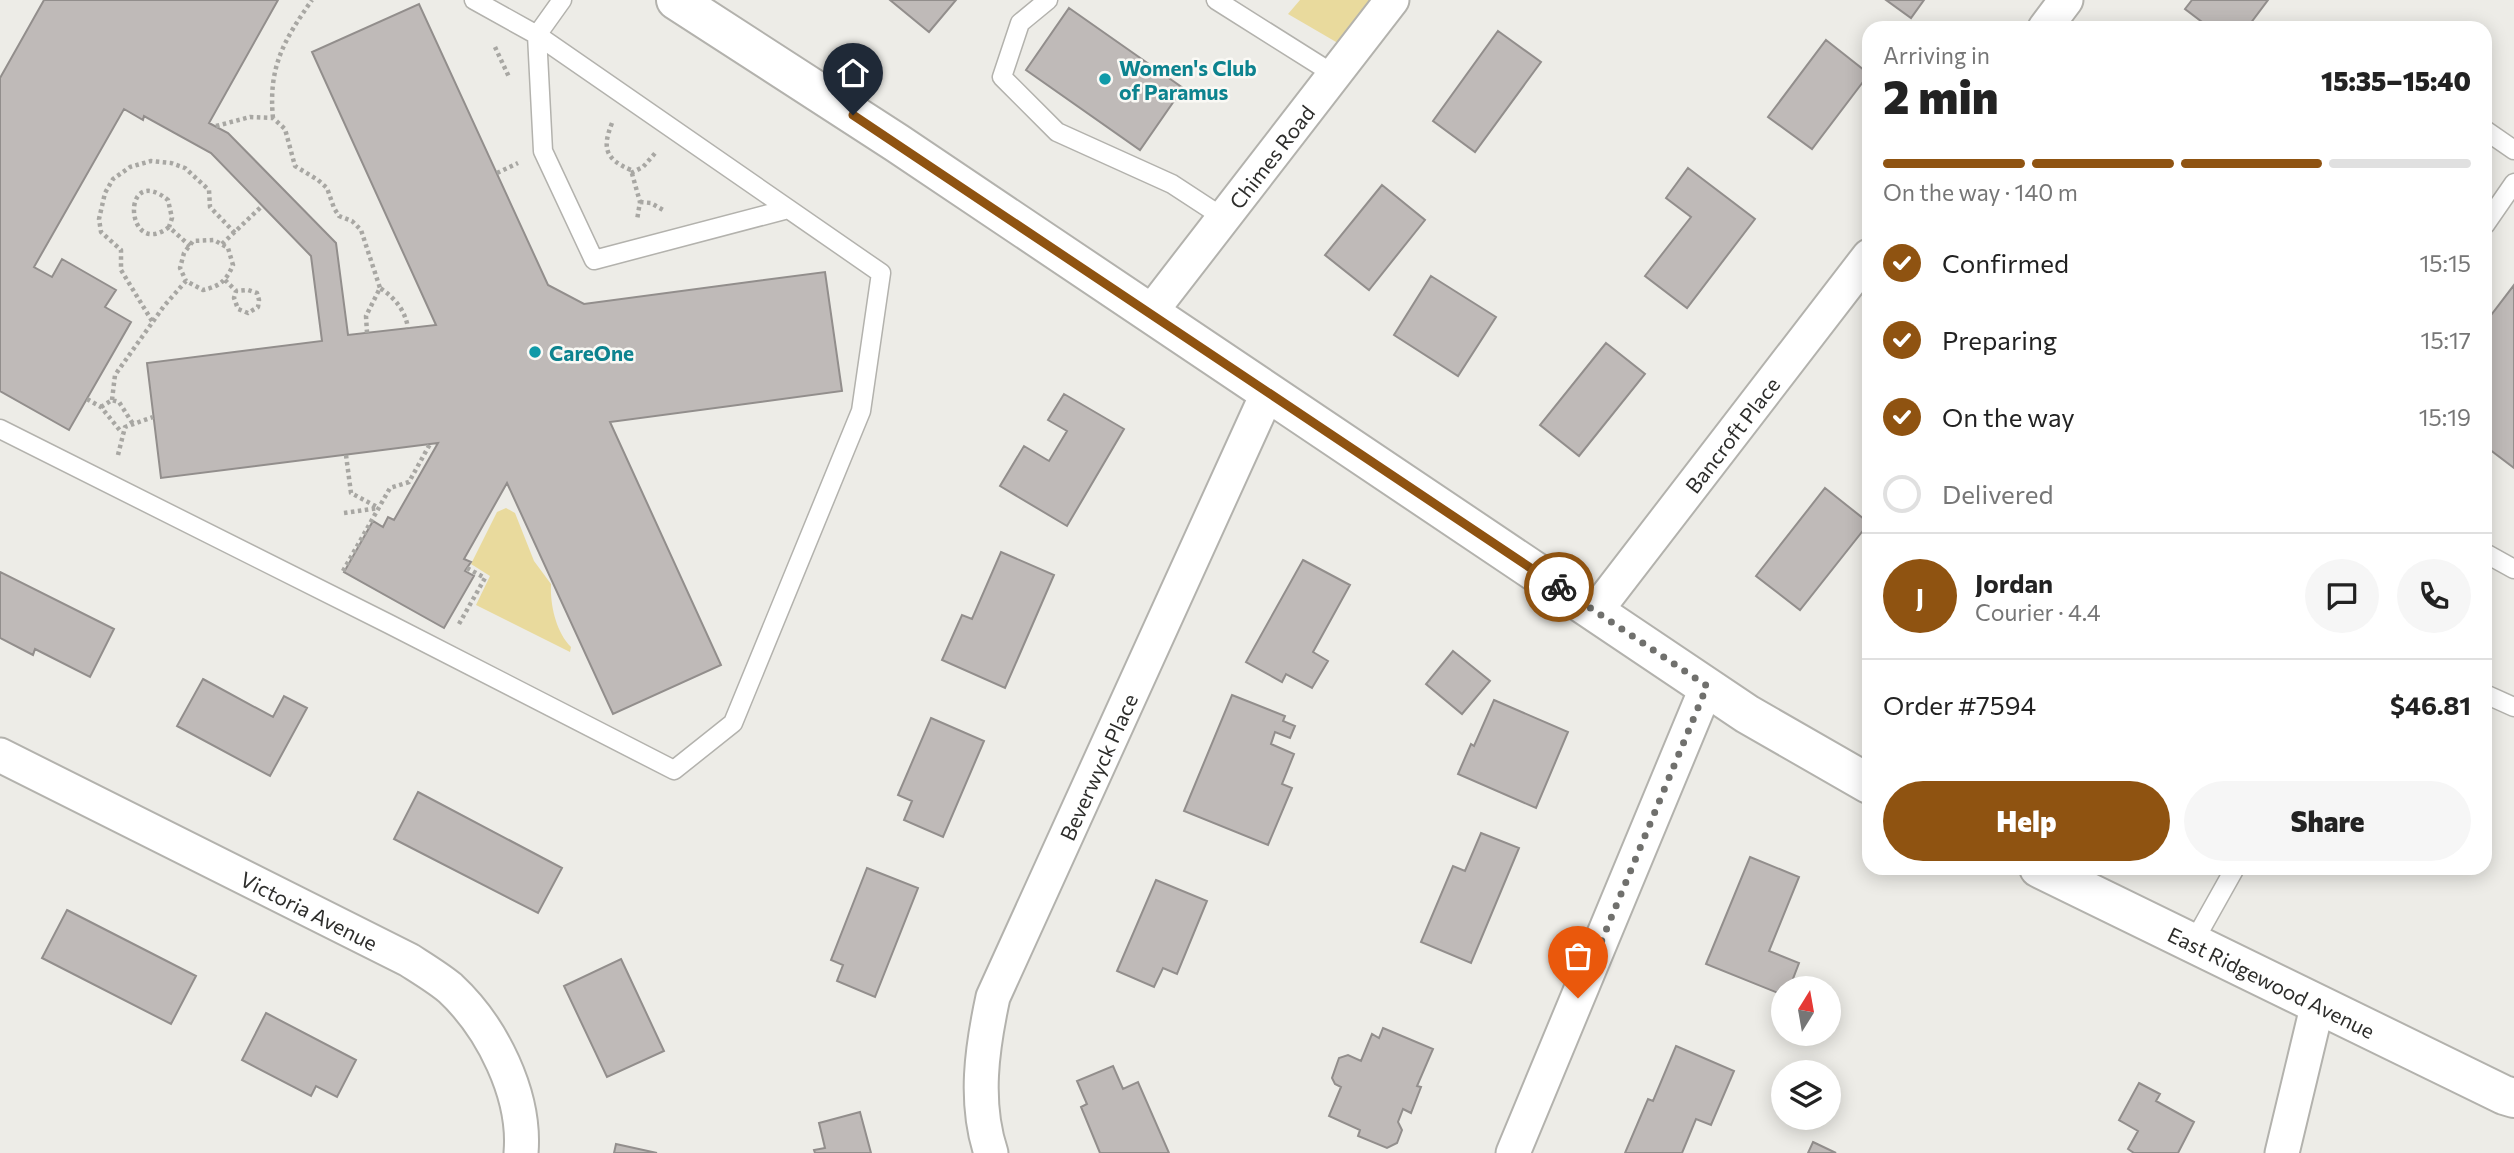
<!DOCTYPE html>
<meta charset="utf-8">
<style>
body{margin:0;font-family:Commissioner,sans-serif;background:#f6f6f6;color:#222;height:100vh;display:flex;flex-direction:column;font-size:26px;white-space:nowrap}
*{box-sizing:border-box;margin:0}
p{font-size:23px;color:#767676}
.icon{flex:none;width:38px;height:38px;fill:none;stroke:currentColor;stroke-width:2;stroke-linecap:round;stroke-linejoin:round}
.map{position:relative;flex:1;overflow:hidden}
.drawer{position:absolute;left:1862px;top:21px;width:630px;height:854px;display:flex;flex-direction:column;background:#fff;border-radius:21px;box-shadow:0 4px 18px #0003}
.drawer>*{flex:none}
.needle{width:46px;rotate:11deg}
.buttons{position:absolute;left:1771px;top:976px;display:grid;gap:14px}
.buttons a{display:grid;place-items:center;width:70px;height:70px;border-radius:50%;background:#fff;box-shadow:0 4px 18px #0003;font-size:35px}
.pin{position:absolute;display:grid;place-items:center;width:60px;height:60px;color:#fff;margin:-72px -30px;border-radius:50% 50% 50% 0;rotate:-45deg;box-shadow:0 0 7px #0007}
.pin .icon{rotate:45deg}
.courier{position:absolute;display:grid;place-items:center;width:70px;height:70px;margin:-35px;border:5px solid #8f5311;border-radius:50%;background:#fff;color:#222;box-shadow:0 2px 9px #0007}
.overview em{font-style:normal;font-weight:800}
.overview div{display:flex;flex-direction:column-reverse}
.overview{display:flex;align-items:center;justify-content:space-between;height:119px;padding:0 21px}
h1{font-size:46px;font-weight:800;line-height:52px}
.bar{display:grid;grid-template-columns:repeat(4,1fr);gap:10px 7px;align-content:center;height:84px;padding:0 21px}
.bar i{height:9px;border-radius:5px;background:#e0e0e0}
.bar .on{background:#8f5311}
.bar p{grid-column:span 4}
.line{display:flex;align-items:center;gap:18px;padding:0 21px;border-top:2px solid #e0e0e0}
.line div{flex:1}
.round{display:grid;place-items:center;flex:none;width:74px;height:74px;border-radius:37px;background:#f6f6f6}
ol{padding:0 21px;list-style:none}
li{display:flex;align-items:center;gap:21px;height:77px}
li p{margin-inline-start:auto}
li .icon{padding:7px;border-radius:50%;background:#8f5311;color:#fff;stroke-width:4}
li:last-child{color:#767676}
li i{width:38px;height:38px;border:4px solid #e0e0e0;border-radius:50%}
.primary-button{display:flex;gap:14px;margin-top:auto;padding:14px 21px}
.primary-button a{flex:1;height:80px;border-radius:42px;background:#8f5311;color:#fff;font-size:28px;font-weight:800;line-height:80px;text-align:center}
.primary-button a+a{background:#f6f6f6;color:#222}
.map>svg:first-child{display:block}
</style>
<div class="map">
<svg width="2514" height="1153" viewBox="0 0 2514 1153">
<rect width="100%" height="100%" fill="#edece7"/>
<path fill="#e9da9d" d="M1300,0H1374L1343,46L1288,14Z
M506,508L515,513L534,561L551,584C550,605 556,632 571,647L570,652L476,605L490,576L471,564L497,512Z"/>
<path fill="#bfbab8" stroke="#928e8c" stroke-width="2" d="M44,0H278L209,123L228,133L336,243L348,335L436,325L312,52L419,4L548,285L584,304L825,272L842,391L610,422L721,665L613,714L507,483L464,559L471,562L465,571L474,576L444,628L344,572L373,521L383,527L388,517L394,520L438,443L161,478L147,363L322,341L311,256L211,153L144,116L143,120L124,109L34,267L52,277L62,259L116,290L105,307L131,322L69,430L0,391V78Z
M890,0H956L929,32Z
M1886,0H1924L1911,18Z
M2192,0H2268L2247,28H2210L2185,9Z
M1069,8L1183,88L1140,150L1026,70Z
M1498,31L1541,62L1475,152L1433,121Z
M1826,40L1869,74L1812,149L1768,117Z
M1688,168L1755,219L1687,308L1645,276L1691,217L1666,198Z
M1382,185L1425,220L1369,290L1325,255Z
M1431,276L1496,317L1458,376L1394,335Z
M2514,285V468L2485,446V323Z
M1606,343L1645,374L1579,456L1540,425Z
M1064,394L1124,429L1067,526L1000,486L1024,446L1049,461L1067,431L1048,420Z
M1825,488L1869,523L1800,610L1756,576Z
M1001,552L1054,575L1005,688L942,660L962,615L972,619Z
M1303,560L1350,585L1313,652L1328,661L1312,688L1286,674L1282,682L1246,662Z
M0,572L114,629L90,677L35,649L33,655L0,638Z
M1453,651L1490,681L1462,714L1426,684Z
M203,679L273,717L284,696L307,708L270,776L177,726Z
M1232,695L1285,716L1283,721L1295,726L1290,738L1275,732L1271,744L1294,754L1282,784L1292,788L1268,845L1184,811Z
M1494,700L1568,732L1536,808L1458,774L1471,744L1474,746Z
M931,718L984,741L943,837L904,820L912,801L898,795Z
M418,792L562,868L538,913L394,839Z
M1481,833L1519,848L1471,963L1421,942L1453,866L1465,871Z
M1750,857L1799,877L1769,951L1799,963L1789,989H1783V995L1706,964Z
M867,868L918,888L875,997L837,981L843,965L831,960Z
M1156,880L1207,901L1177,974L1163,968L1154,987L1117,971Z
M67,910L196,976L171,1024L42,958Z
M621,959L664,1051L607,1077L564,986Z
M266,1013L356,1060L337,1097L316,1086L311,1096L242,1060Z
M1383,1028L1433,1049L1417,1086L1421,1087L1411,1113L1403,1109L1398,1122L1402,1130L1397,1143L1387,1148L1358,1136L1360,1130L1329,1116L1341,1087L1335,1084L1332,1078L1339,1058L1348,1055L1361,1061L1372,1034L1379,1038Z
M1676,1046L1734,1071L1711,1125L1696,1119L1682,1153H1625L1648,1099L1653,1101Z
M1113,1066L1123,1089L1138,1082L1169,1153H1100L1081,1107L1087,1104L1077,1081Z
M2139,1083L2160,1094L2156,1101L2194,1122L2178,1153H2134L2128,1149L2138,1131L2119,1120Z
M860,1112L871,1153H815L814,1150L825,1148L819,1123Z
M1813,1142L1836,1153H1808Z
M616,1144L657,1153H614Z"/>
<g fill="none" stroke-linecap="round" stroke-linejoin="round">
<defs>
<path id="lane" d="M562,0L537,35L543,151L594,260L788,209
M1048,0L1020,23L1002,77L1057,132L1172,184L1224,218
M1216,0L1335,75
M2485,130L2514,150
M2485,225L2514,183
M0,429L389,624L674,770L733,723L861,411L881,273L537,35L474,0
M2485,553L2514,569
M2485,694L2514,707
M2193,943L2235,868"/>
<g id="street">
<path d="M2045,28L2066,0"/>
<path id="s1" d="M1150,313L1392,0"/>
<path id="s2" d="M1595,612L1869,256"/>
<path id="s3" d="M0,755L409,960C423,969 438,978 450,988C492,1027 526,1095 521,1153"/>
<path id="s4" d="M991,1153C974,1102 982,1048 993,997L1268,392"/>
<path d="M1513,1153L1707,686"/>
<path d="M2282,1153L2318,1003"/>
</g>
<g id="primary">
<path d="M676,0L897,143L1747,714L1869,784"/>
<path id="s5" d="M2039,868L2504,1095L2514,1098"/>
</g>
</defs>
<use href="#lane" stroke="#b3b2ad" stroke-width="21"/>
<use href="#street" stroke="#b3b2ad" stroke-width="37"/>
<use href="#primary" stroke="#b3b2ad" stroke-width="42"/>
<path stroke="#a8a7a3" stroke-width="4.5" stroke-dasharray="3.5 3.5" stroke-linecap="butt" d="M495,47L509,77
M273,118C268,67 284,40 312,0
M612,123C602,148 605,159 631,170L640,202L637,220
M216,126L250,117L273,118L285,129L295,166L318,180L327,188L334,208L339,216L352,221L361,230L380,288
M497,173L518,163
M631,173L643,167L657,151
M640,202L651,203L665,211
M169,227C125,261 120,161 168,200L172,218L169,227L190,246
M222,244L262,206
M225,280L236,291L234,298L238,309L248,313L258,307L259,300L257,293L248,290L236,291
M152,321L121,270V250L101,232L99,219L105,193L113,179L130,167L151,161L171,163L185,168L209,190L210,207L235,233
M367,333L366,316L380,288C395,298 405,310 408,328
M87,399L101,407L122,433
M112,400L115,375L164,306L186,281L203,290C220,286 226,281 233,265L228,248L214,240L193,241L184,253L180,268L186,281
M101,407L112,400L119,402L133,424
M118,455L125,427L153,417
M346,455L351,493L379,508
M344,513L378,508
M343,571L390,488L409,482L430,444
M459,624L485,578L467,568"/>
<use href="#lane" stroke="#fff" stroke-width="18"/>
<use href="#street" stroke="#fff" stroke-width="33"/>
<use href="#primary" stroke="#fff" stroke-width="38"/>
</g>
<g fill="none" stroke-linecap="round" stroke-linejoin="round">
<path stroke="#70706d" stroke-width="7" stroke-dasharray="0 12.6" d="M1559,587L1707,686L1578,998"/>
<path stroke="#8f5311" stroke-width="9" d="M853,115L1559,587"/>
</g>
<g fill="#0f9aa8" stroke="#faf9f5" stroke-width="2.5">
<circle cx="1105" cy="79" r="7"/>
<circle cx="535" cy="352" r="7"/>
</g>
<g text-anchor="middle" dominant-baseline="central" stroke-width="5" stroke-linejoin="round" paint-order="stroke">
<g font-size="21" font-weight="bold" fill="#0d838f" stroke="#faf9f5" text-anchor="start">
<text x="1119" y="67">Women's Club<tspan x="1119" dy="24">of Paramus</tspan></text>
<text x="549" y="352">CareOne</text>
</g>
<g font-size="21" fill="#2d2d2b" stroke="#faf9f5">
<text stroke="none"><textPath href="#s1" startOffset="198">Chimes Road</textPath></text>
<text stroke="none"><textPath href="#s2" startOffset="224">Bancroft Place</textPath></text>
<text stroke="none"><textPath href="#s4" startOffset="411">Beverwyck Place</textPath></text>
<text stroke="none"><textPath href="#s3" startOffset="346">Victoria Avenue</textPath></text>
<text stroke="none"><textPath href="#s5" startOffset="259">East Ridgewood Avenue</textPath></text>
</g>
</g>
</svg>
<div class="buttons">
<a><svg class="needle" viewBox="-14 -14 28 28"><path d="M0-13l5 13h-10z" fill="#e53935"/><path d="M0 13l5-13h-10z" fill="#767676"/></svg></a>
<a><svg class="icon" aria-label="layers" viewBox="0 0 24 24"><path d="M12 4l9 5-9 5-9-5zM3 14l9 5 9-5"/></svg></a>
</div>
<div class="pin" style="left:1578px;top:998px;background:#ea580c"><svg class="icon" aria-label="bag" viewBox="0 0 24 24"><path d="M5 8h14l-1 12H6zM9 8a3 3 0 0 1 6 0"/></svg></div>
<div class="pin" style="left:853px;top:115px;background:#1f2937"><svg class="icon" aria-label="home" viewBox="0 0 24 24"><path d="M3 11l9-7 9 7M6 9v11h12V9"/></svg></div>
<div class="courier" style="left:1559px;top:587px"><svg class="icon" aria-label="bike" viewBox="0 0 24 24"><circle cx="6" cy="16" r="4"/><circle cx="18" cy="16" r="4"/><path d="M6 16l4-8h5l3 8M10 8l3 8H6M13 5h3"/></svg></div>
<section class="drawer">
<div class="overview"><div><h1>2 min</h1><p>Arriving in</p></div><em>15:35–15:40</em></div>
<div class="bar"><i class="on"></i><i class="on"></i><i class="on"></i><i></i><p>On the way · 140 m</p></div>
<ol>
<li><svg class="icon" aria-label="check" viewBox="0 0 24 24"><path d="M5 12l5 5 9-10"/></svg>Confirmed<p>15:15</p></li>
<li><svg class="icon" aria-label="check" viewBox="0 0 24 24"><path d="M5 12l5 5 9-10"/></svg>Preparing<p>15:17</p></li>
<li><svg class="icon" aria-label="check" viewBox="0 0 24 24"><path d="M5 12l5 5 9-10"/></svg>On the way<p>15:19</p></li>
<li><i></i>Delivered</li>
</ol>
<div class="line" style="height:126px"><b class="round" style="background:#8f5311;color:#fff">J</b><div><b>Jordan</b><p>Courier · 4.4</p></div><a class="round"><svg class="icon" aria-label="chat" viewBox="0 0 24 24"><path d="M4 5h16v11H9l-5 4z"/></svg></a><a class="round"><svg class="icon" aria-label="phone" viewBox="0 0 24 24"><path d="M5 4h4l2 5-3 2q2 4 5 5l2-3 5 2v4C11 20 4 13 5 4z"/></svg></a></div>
<div class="line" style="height:91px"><div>Order #7594</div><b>$46.81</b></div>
<div class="primary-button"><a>Help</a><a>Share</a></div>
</section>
</div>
